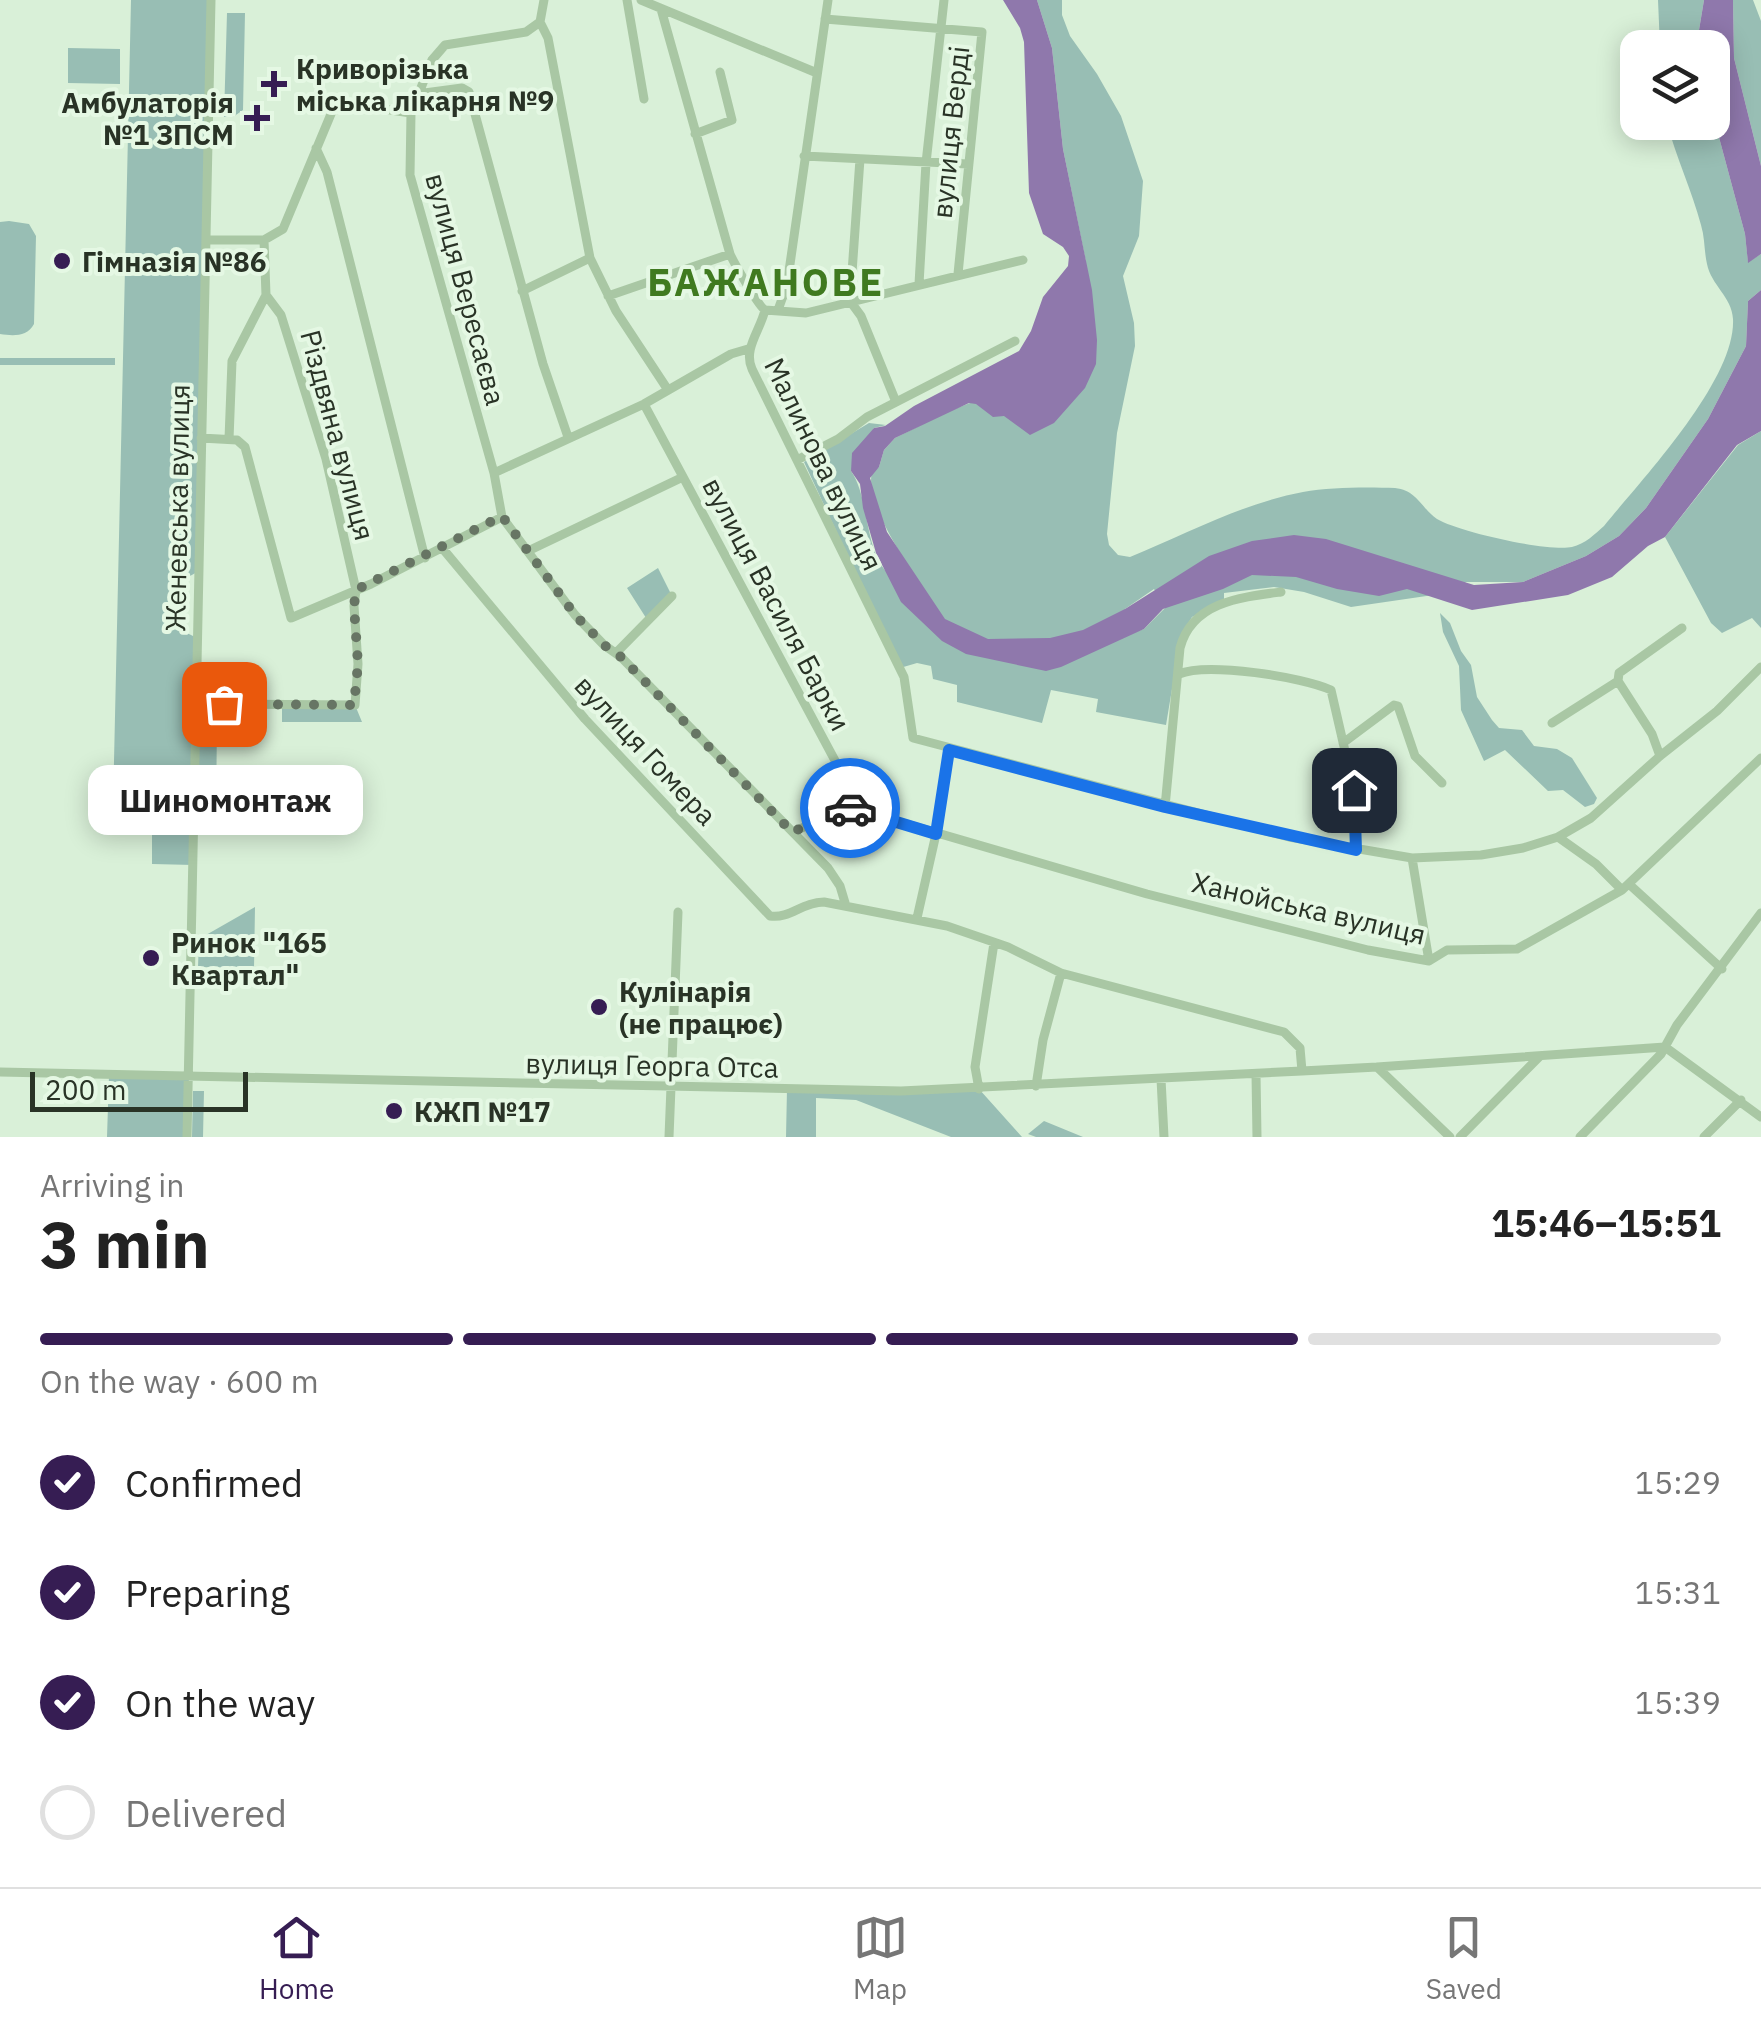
<!DOCTYPE html>
<meta charset="utf-8">
<style>
body{margin:0;font-family:"IBM Plex Sans",sans-serif;background:#f6f6f6;color:#222;height:100vh;display:flex;flex-direction:column;font-size:38px;white-space:nowrap}
*{box-sizing:border-box;margin:0}
p{font-size:32px;color:#767676}
.icon{flex:none;width:55px;height:55px;fill:none;stroke:currentColor;stroke-width:2;stroke-linecap:round;stroke-linejoin:round}
.map{position:relative;height:1137px;overflow:hidden}
.side{display:flex;flex-direction:column;background:#fff;flex:1}
.side>*{flex:none}
.controls{position:absolute;left:1620px;top:30px;display:grid;gap:20px}
.controls a{display:grid;place-items:center;width:110px;height:110px;border-radius:20px;background:#fff;box-shadow:0 5px 25px #0003;font-size:50px}
.scale{position:absolute;left:30px;bottom:25px;width:218px;box-sizing:border-box;padding-left:10px;border:5px solid #293326;border-top:0;font-size:28px;line-height:35px;white-space:nowrap;color:#293326;-webkit-text-stroke:8px #e5f8e4;paint-order:stroke}
.pin{position:absolute;display:grid;place-items:center;width:85px;height:85px;color:#fff;margin:-42px;border-radius:20px;box-shadow:0 5px 15px #0006}
.courier{position:absolute;display:grid;place-items:center;width:100px;height:100px;margin:-50px;border:8px solid #1a73e8;border-radius:50%;background:#fff;color:#222;box-shadow:0 2px 12px #0007}
.bubble{position:absolute;height:70px;border-radius:20px;background:#fff;box-shadow:0 5px 25px #0003;font-size:32px;font-weight:700;line-height:70px;text-align:center}
.head em{font-style:normal;font-weight:700}
.head div{display:flex;flex-direction:column-reverse}
.head{display:flex;align-items:center;justify-content:space-between;height:170px;padding:0 40px}
h1{font-size:65px;font-weight:700;line-height:75px}
.bar{display:grid;grid-template-columns:repeat(4,1fr);gap:15px 10px;align-content:center;height:120px;padding:0 40px}
.bar i{height:12px;border-radius:8px;background:#e0e0e0}
.bar .selected{background:#361d53}
.bar p{grid-column:span 4}
ol{padding:0 40px;list-style:none}
li{display:flex;align-items:center;gap:30px;height:110px}
li p{margin-inline-start:auto}
li .icon{padding:10px;border-radius:50%;background:#361d53;color:#fff;stroke-width:4}
li:last-child{color:#767676}
li i{width:55px;height:55px;border:5px solid #e0e0e0;border-radius:50%}
.tabs{display:flex;justify-content:space-around;align-items:center;height:140px;border-top:2px solid #e0e0e0;background:#fff;font-size:28px;color:#767676}
.tabs a{display:grid;justify-items:center;gap:5px}
.tabs .selected{color:#361d53}
.map>svg:first-child{display:block}
</style>
<div class="map">
<svg width="1761" height="1137" viewBox="0 0 1761 1137">
<rect width="100%" height="100%" fill="#d9f0d8"/>
<path fill="#98beb4" fill-rule="evenodd" d="M131,0H211L199,571L181,581V630L197,638L196,703L262,704L261,722H217L216,812L194,813L193,865L152,864V806H113Z
M1037,0H1062V15L1070,36L1097,74L1121,116L1143,181L1139,236L1123,276L1134,323L1135,346L1117,433L1107,534L1109,545L1118,555L1130,557C1186,534 1243,503 1303,492C1331,487 1367,487 1395,488C1417,490 1422,509 1437,519C1459,532 1548,552 1572,547C1585,544 1595,534 1604,526C1642,479 1736,380 1733,319C1732,297 1711,285 1707,264C1704,251 1705,238 1701,225C1692,191 1676,157 1667,123L1712,122L1713,115L1745,234L1748,262L1761,254V290L1748,301L1746,346L1708,419L1646,508L1619,536L1586,556L1523,582H1466L1454,592L1351,607L1304,592L1274,587L1224,593V601L1192,617L1181,635L1166,725L1096,712L1098,699L1051,690L1042,723L957,702V685L933,679L931,666L917,663L900,668L804,462L869,423L886,425L874,428L851,471C870,498 864,553 889,574C897,582 914,586 925,590C907,565 864,502 872,472L879,467L884,450L895,438L947,412L998,392L1086,262L1063,149L1052,48ZM1154,589L1165,608L1144,629L1124,636L1125,609Z
M1658,0H1704L1698,36L1700,47H1660Z
M1733,0H1753L1761,21V166L1734,58Z
M227,13H245L243,110L233,117H224Z
M68,48L120,49V84L68,83Z
M9,221L29,224L36,236L34,324C27,337 13,336 0,334V222Z
M0,358H115V365H0Z
M1761,431V628L1752,618L1722,633L1711,623L1665,537L1738,445Z
M658,568L672,596L648,621L627,588Z
M1440,613L1450,623L1461,651L1471,665L1477,697L1492,720L1499,728L1522,730L1534,746L1557,749L1572,758L1597,798L1594,804L1585,807L1563,790L1548,791L1505,750L1484,761L1461,710L1459,666L1443,632Z
M282,704L355,705L362,722H282Z
M255,907L254,968L198,967L199,939Z
M109,1075L189,1076L187,1137H107Z
M787,1089H979L1022,1137H951L856,1100L816,1098V1137H786Z
M193,1091H204L203,1137H192Z
M1044,1121L1083,1137H1036L1028,1134Z"/>
<path fill="#8f78ac" d="M1003,0H1037L1052,48L1063,149L1092,290L1097,340L1096,364L1085,388L1054,423L1030,435L1004,416L993,417L976,404L969,403L895,438L884,450L879,467L870,478L887,532L945,619L988,639L1050,638L1083,630L1125,609L1209,556L1252,541L1294,535L1326,539L1474,585L1523,582L1586,556L1619,536L1646,508L1708,419L1746,346L1748,301L1761,290V431L1737,445L1665,537L1648,546L1612,577L1568,595L1472,610L1407,589L1379,596L1337,589L1296,577L1252,575L1223,589L1163,609L1144,629L1061,667L1046,671L966,654L942,641L901,602L876,553L863,508L860,484L851,471L852,453L874,428L885,426L914,406L1019,351L1031,331L1043,297L1068,266L1069,256L1063,247L1043,234L1029,193L1024,42L1020,28Z
M1704,0H1733L1734,58L1761,166V254L1748,263L1745,234L1713,115L1712,48L1700,47L1698,36Z"/>
<g fill="none" stroke-linecap="round" stroke-linejoin="round">
<path stroke="#a9c7a4" stroke-width="9" d="M544,0L540,22L548,38L590,258L616,311L668,390
M627,0L644,99
M641,0L817,73
M661,9L730,254
M825,19L982,32L958,274
M417,94L462,88L469,92L543,364L568,437
M695,134L732,120L720,72
M316,148L327,172L425,558
M804,156L968,164
M860,159L850,301L861,316L896,402
M264,240L283,229L336,102L411,113
M1023,260L806,313L765,310C760,331 743,349 752,369L904,677L913,738L1289,837L1412,858L1481,855L1523,848L1558,837L1591,818L1660,756L1717,711L1761,667
M919,284L926,163L944,0
M522,291L590,258
M608,296L730,254C734,263 759,307 765,310
M778,310L787,285L828,0
M748,349L731,354L644,404L494,473L502,517L575,615L604,645L621,657L828,868L840,886L846,906
M644,404L839,768L848,807L793,832
M201,438L237,440L245,447L291,618L371,584L502,517
M229,439L232,361L266,295
M797,460L838,439L867,417L1015,341
M494,473L410,175L411,113L432,60L445,45L526,32L540,22
M443,549L585,719L770,916C790,919 802,902 824,902L947,926L1008,947L1061,973L1284,1032L1300,1048L1302,1071L1377,1067L1450,1137
M528,551L683,477
M616,653L672,596
M1179,674C1207,662 1303,677 1331,690L1354,790L1356,850
M1618,681L1652,734L1660,756
M196,704L355,705L358,664L354,606L356,590L326,459L281,315L266,295L264,240H206
M1552,723L1618,681L1619,673L1682,628
M1343,743L1394,705L1398,706L1415,756L1442,783
M848,807L1147,894L1368,950L1429,961L1447,950L1517,949L1622,890L1761,758
M1165,807L1180,648C1192,602 1241,597 1281,592
M1558,837L1596,864L1622,890
M1412,858L1429,961
M1630,885L1722,969
M917,918L936,834L949,750
M1377,1067L1665,1047L1761,1117
M0,1072L901,1091L1302,1071
M1256,1074L1257,1137
M1161,1079L1164,1137
M1036,1086L1043,1040L1061,973
M979,1089L975,1067L994,943
M187,1137L211,0
M669,1137L678,912
M1460,1137L1539,1057
M1580,1137L1661,1054L1677,1025L1761,913
M1704,1137L1741,1100"/>
</g>
<g fill="none" stroke-linecap="round" stroke-linejoin="round">
<path stroke="#677564" stroke-width="10" stroke-dasharray="0 18" d="M224,704L354,705L358,664L354,606L356,590L502,516L575,615L604,645L621,657L792,832L850,808"/>
<path stroke="#1a73e8" stroke-width="12" d="M850,808L936,834L949,750L1165,807L1356,850L1354,790"/>
</g>
<g fill="#361d53" stroke="#e5f8e4" stroke-width="4">
<path d="M269 69h10v10h10v10h-10v10h-10v-10h-10v-10h10z"/>
<path d="M252 103h10v10h10v10h-10v10h-10v-10h-10v-10h10z"/>
<circle cx="62" cy="261" r="10"/>
<circle cx="151" cy="958" r="10"/>
<circle cx="599" cy="1007" r="10"/>
<circle cx="394" cy="1111" r="10"/>
</g>
<g text-anchor="middle" dominant-baseline="central" stroke-width="8" stroke-linejoin="round" paint-order="stroke">
<g font-size="28" font-weight="bold" fill="#293326" stroke="#e5f8e4" text-anchor="start">
<text x="296" y="68">Криворізька<tspan x="296" dy="32">міська лікарня №9</tspan></text>
<text x="234" y="102" text-anchor="end">Амбулаторія<tspan x="234" dy="32">№1 ЗПСМ</tspan></text>
<text x="82" y="261">Гімназія №86</text>
<text x="171" y="942">Ринок "165<tspan x="171" dy="32">Квартал"</tspan></text>
<text x="619" y="991">Кулінарія<tspan x="619" dy="32">(не працює)</tspan></text>
<text x="414" y="1111">КЖП №17</text>
</g>
<g font-size="28" fill="#293326" stroke="#e5f8e4">
<text transform="translate(950 132) rotate(-84)">вулиця Верді</text>
<text transform="translate(466 289) rotate(75)">вулиця Вересаєва</text>
<text transform="translate(338 435) rotate(75)">Різдвяна вулиця</text>
<text transform="translate(824 464) rotate(64)">Малинова вулиця</text>
<text transform="translate(177 508) rotate(-89)">Женевська вулиця</text>
<text transform="translate(777 604) rotate(62)">вулиця Василя Барки</text>
<text transform="translate(646 750) rotate(47)">вулиця Гомера</text>
<text transform="translate(1309 908) rotate(13)">Ханойська вулиця</text>
<text transform="translate(652 1065) rotate(1)">вулиця Георга Отса</text>
</g>
<g font-size="38" font-weight="bold" letter-spacing="2.5" fill="#407a20" stroke="#e5f8e4">
<text x="766" y="281">БАЖАНОВЕ</text>
</g>
</g>
</svg>
<div class="controls">
<a><svg class="icon" aria-label="layers" viewBox="0 0 24 24"><path d="M12 4l9 5-9 5-9-5zM3 14l9 5 9-5"/></svg></a>
</div>
<div class="scale">200 m</div>
<div class="pin" style="left:224px;top:704px;background:#ea580c"><svg class="icon" aria-label="bag" viewBox="0 0 24 24"><path d="M5 8h14l-1 12H6zM9 8a3 3 0 0 1 6 0"/></svg></div>
<div class="pin" style="left:1354px;top:790px;background:#1f2937"><svg class="icon" aria-label="home" viewBox="0 0 24 24"><path d="M3 11l9-7 9 7M6 9v11h12V9"/></svg></div>
<div class="courier" style="left:850px;top:808px"><svg class="icon" aria-label="car" viewBox="0 0 24 24"><path d="M5 17H2v-5l4-1 3-4h7l3 4 3 1v5h-3M9 17h6M6 11h13"/><circle cx="7" cy="17" r="2"/><circle cx="17" cy="17" r="2"/></svg></div>
<div class="bubble" style="left:88px;top:765px;width:275px">Шиномонтаж</div>
</div>
<section class="side">
<div class="head"><div><h1>3 min</h1><p>Arriving in</p></div><em>15:46–15:51</em></div>
<div class="bar"><i class="selected"></i><i class="selected"></i><i class="selected"></i><i></i><p>On the way · 600 m</p></div>
<ol>
<li><svg class="icon" aria-label="check" viewBox="0 0 24 24"><path d="M5 12l5 5 9-10"/></svg>Confirmed<p>15:29</p></li>
<li><svg class="icon" aria-label="check" viewBox="0 0 24 24"><path d="M5 12l5 5 9-10"/></svg>Preparing<p>15:31</p></li>
<li><svg class="icon" aria-label="check" viewBox="0 0 24 24"><path d="M5 12l5 5 9-10"/></svg>On the way<p>15:39</p></li>
<li><i></i>Delivered</li>
</ol>
</section>
<nav class="tabs">
<a class="selected"><svg class="icon" aria-label="home" viewBox="0 0 24 24"><path d="M3 11l9-7 9 7M6 9v11h12V9"/></svg>Home</a>
<a><svg class="icon" aria-label="map" viewBox="0 0 24 24"><path d="M3 6l6-2 6 2 6-2v14l-6 2-6-2-6 2zM9 4v14M15 6v14"/></svg>Map</a>
<a><svg class="icon" aria-label="saved" viewBox="0 0 24 24"><path d="M7 4h10v16l-5-4-5 4z"/></svg>Saved</a>
</nav>
